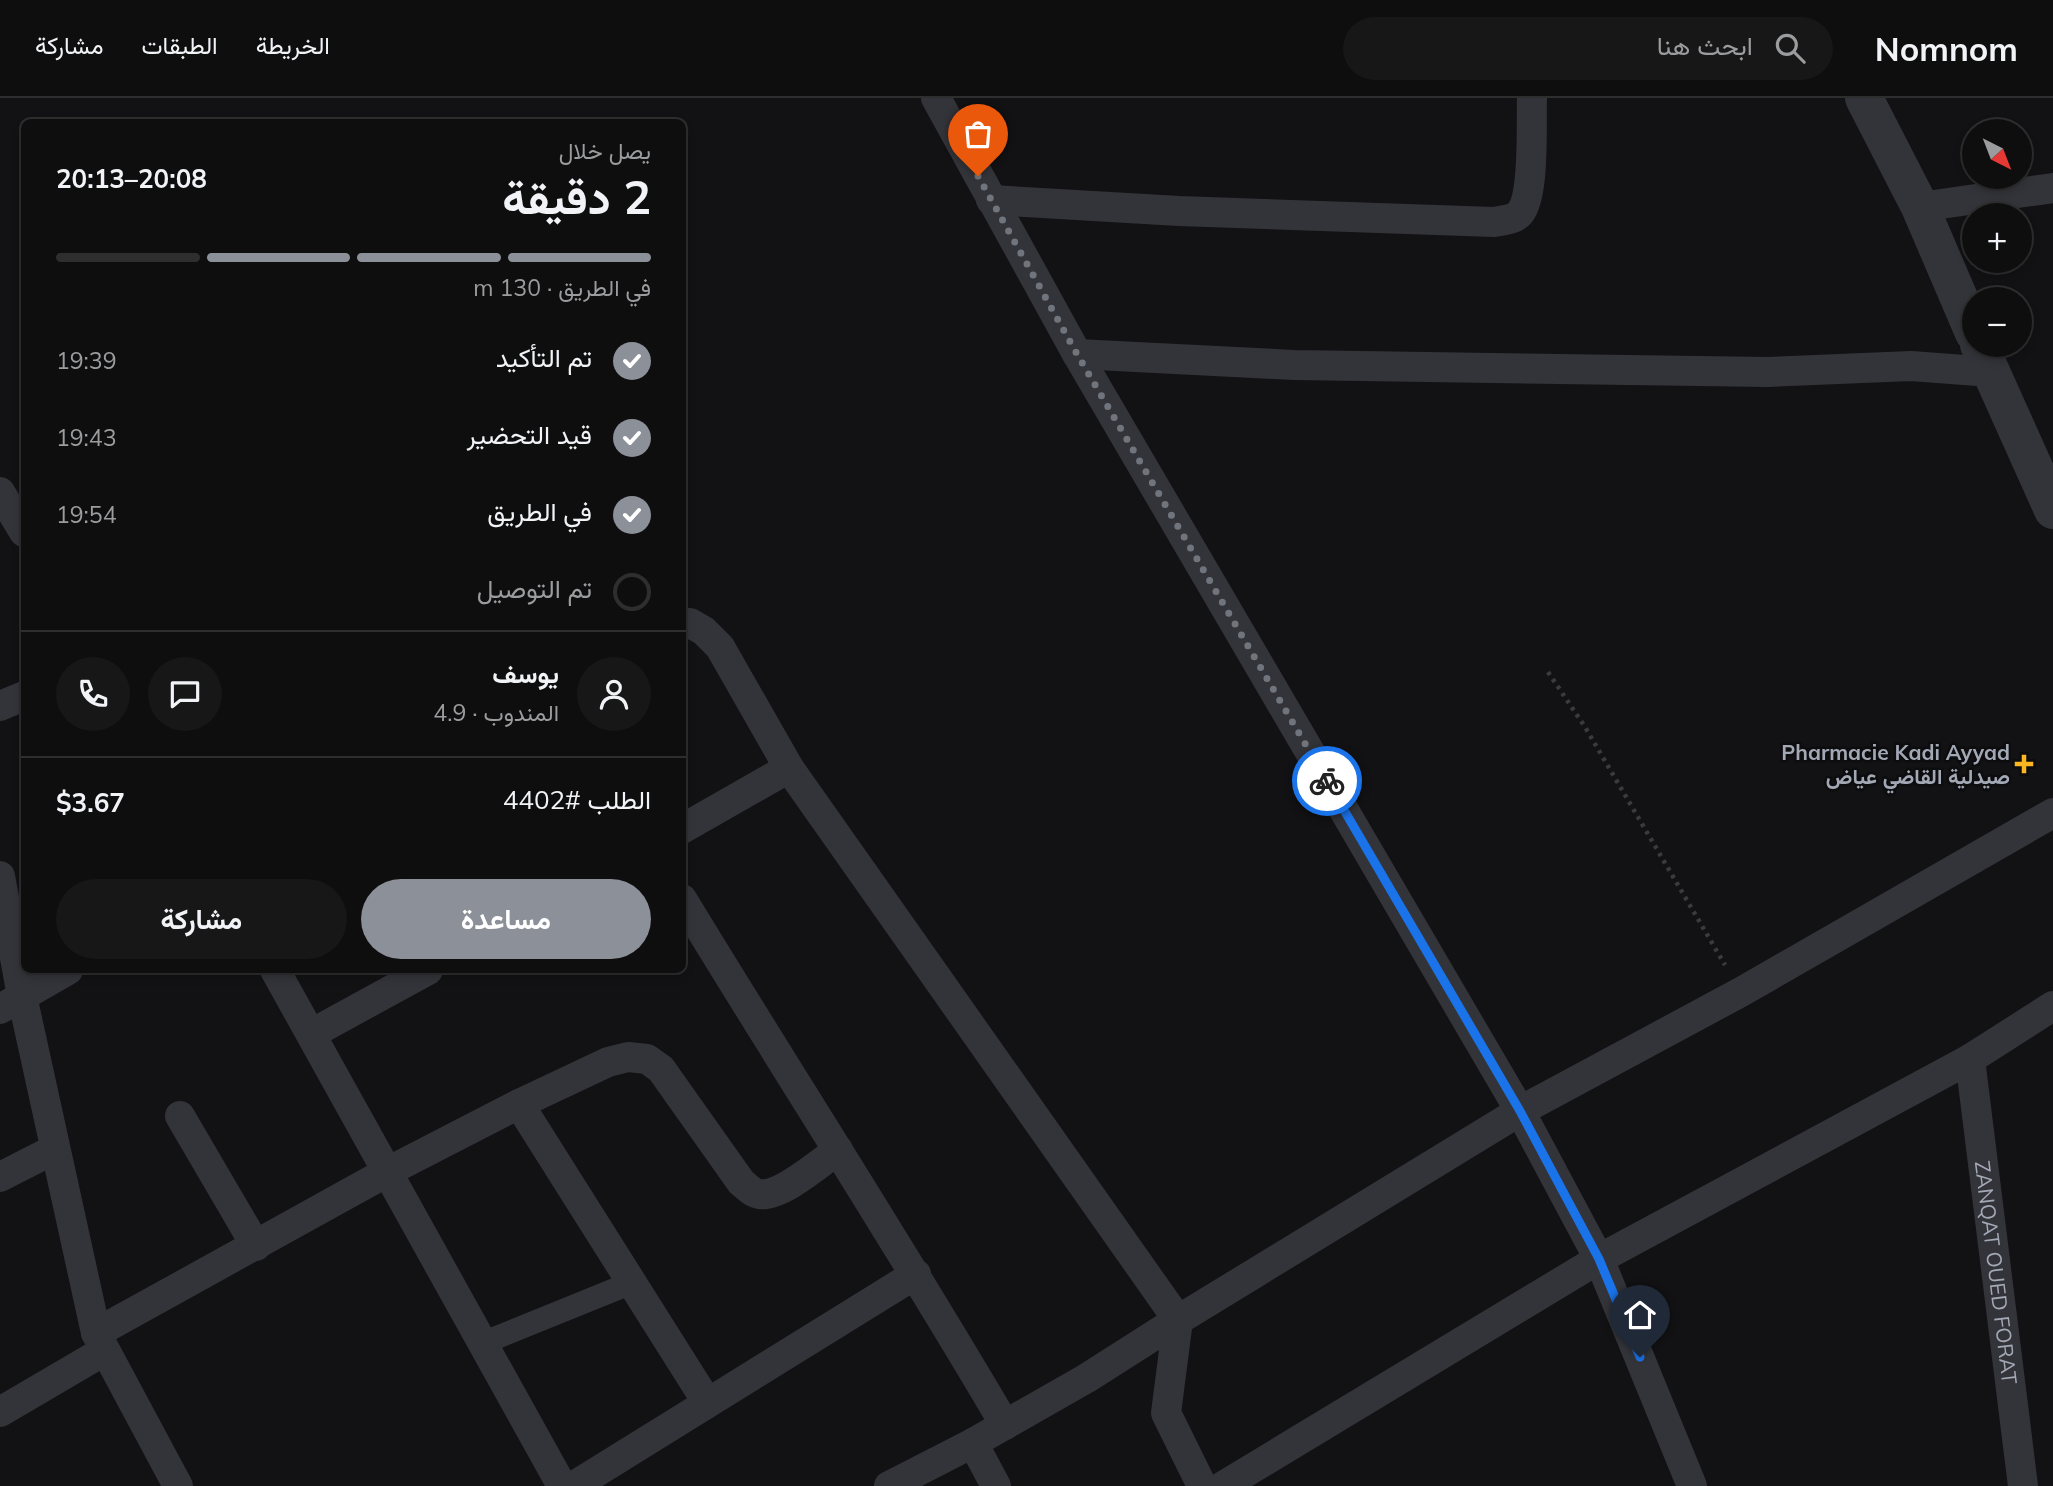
<!DOCTYPE html>
<html lang="ar">
<meta charset="utf-8">
<style>
body{margin:0;font-family:Mulish,Vazirmatn,sans-serif;background:#171718;color:#f1f3f6;direction:rtl;height:100vh;display:flex;flex-direction:column;font-size:26px;white-space:nowrap}
*{box-sizing:border-box;margin:0}
p{font-size:23px;color:#9b9c9e}
.icon{flex:none;width:38px;height:38px;fill:none;stroke:currentColor;stroke-width:2;stroke-linecap:round;stroke-linejoin:round}
.map{position:relative;flex:1;overflow:hidden;direction:ltr}
.panel{position:absolute;left:21px;top:21px;width:665px;height:854px;display:flex;flex-direction:column;background:#0e0e0f;border-radius:10px;box-shadow:0 4px 10px #0003,0 0 0 2px #2e2e2f;direction:rtl}
.panel>*{flex:none}
.needle{width:46px;rotate:138deg}
.buttons{position:absolute;left:1962px;top:21px;display:grid;gap:14px}
.buttons a{display:grid;place-items:center;width:70px;height:70px;border-radius:50%;background:#0e0e0f;box-shadow:0 4px 10px #0003,0 0 0 2px #2e2e2f;font-size:35px}
.pin{position:absolute;display:grid;place-items:center;width:60px;height:60px;color:#fff;margin:-72px -30px;border-radius:50% 50% 50% 0;rotate:-45deg;box-shadow:0 0 7px #0007}
.pin .icon{rotate:45deg}
.courier{position:absolute;display:grid;place-items:center;width:70px;height:70px;margin:-35px;border:5px solid #1a73e8;border-radius:50%;background:#fff;color:#222;box-shadow:0 2px 9px #0007}
.headline em{font-style:normal;font-weight:700}
.headline div{display:flex;flex-direction:column-reverse}
.headline{display:flex;align-items:center;justify-content:space-between;height:119px;padding:0 35px}
h1{font-size:46px;font-weight:700;line-height:52px}
.bar{display:grid;grid-template-columns:repeat(4,1fr);gap:10px 7px;align-content:center;height:84px;padding:0 35px}
.bar i{height:9px;border-radius:5px;background:#2e2e2f}
.bar .selected{background:#8c9099}
.bar p{grid-column:span 4}
.line{display:flex;align-items:center;gap:18px;padding:0 35px;border-top:2px solid #2e2e2f}
.line div{flex:1}
.round{display:grid;place-items:center;flex:none;width:74px;height:74px;border-radius:37px;background:#171718}
ol{padding:0 35px;list-style:none}
li{display:flex;align-items:center;gap:21px;height:77px}
li p{margin-inline-start:auto}
li .icon{padding:7px;border-radius:50%;background:#8c9099;color:#fff;stroke-width:4}
li:last-child{color:#9b9c9e}
li i{width:38px;height:38px;border:4px solid #2e2e2f;border-radius:50%}
.button{display:flex;gap:14px;margin-top:auto;padding:14px 35px}
.button a{flex:1;height:80px;border-radius:42px;background:#8c9099;color:#fff;font-size:28px;font-weight:700;line-height:80px;text-align:center}
.button a+a{background:#171718;color:#f1f3f6}
header{display:flex;align-items:center;gap:42px;box-sizing:border-box;height:98px;padding:0 35px;background:#0e0e0f;border-bottom:2px solid #2e2e2f}
header strong{font-size:33px}
nav{display:flex;gap:38px;margin-inline-start:auto;font-size:24px}
.search{width:490px;height:63px;background:#171718;display:flex;align-items:center;gap:18px;box-sizing:border-box;padding:0 24px;border-radius:38px;color:#9b9c9e;font-size:26px}
.map>svg:first-child{display:block}
</style>
<header>
<strong>Nomnom</strong>
<div class="search"><svg class="icon" aria-label="search" viewBox="0 0 24 24"><circle cx="10" cy="10" r="6"/><path d="M15 15l6 6"/></svg>ابحث هنا</div>
<nav><a>الخريطة</a><a>الطبقات</a><a>مشاركة</a></nav>
</header>
<div class="map">
<svg width="2053" height="1388" viewBox="0 0 2053 1388">
<rect width="100%" height="100%" fill="#121214"/>
<g fill="none" stroke-linecap="round" stroke-linejoin="round">
<path stroke="#393b40" stroke-width="4.5" stroke-dasharray="3.5 5" stroke-linecap="butt" d="M1548,574L1585,629L1725,867"/>
<path stroke="#333439" stroke-width="23" d="M483,1245L631,1185"/>
<g stroke="#333439" stroke-width="30">
<path d="M936,0L1077,256L1520,1013L1599,1161L1692,1388"/>
<path d="M991,102L1179,113L1494,124C1503,122 1514,122 1520,115C1535,97 1531,26 1532,0"/>
<path d="M1920,109L2053,90"/>
<path d="M1077,256L1294,267L1768,274L1911,268L1991,274"/>
<path d="M0,394L24,434"/>
<path d="M682,525H690L704,533L720,549L789,670L1178,1222L1166,1315L1202,1388"/>
<path d="M0,608L24,598"/>
<path d="M682,731L789,670"/>
<path d="M0,778L22,898L96,1235L178,1388"/>
<path d="M682,801C789,977 901,1149 1005,1327"/>
<path d="M275,872L562,1388"/>
<path d="M0,911L68,872"/>
<path d="M311,936L428,872"/>
<path id="s1" d="M1970,961L2023,1388"/>
<path d="M519,1006L707,1304"/>
<path d="M180,1018L256,1148"/>
<path d="M0,1079L55,1051"/>
<path d="M96,1235L387,1074L519,1006L608,964L628,959L647,961L661,971L741,1084C746,1088 752,1095 759,1096C780,1100 821,1064 838,1052"/>
<path d="M0,1314L104,1253"/>
<path d="M973,1345L996,1388"/>
<path d="M574,1388L916,1176"/>
<path d="M889,1388L973,1345L1087,1280L1178,1222L1520,1013L1741,894L2053,715"/>
<path d="M1223,1388L1599,1161L1970,961L2053,908"/>
</g>
<path stroke="#333439" stroke-width="38" d="M1864,0L1920,109L1974,235
M1979,247L2053,412"/>
</g>
<g fill="none" stroke-linecap="round" stroke-linejoin="round">
<path stroke="#70747d" stroke-width="7" stroke-dasharray="0 12.6" d="M978,78L1077,256L1327,683"/>
<path stroke="#1a73e8" stroke-width="9" d="M1327,683L1520,1013L1599,1161L1640,1259"/>
</g>
<path fill="#fbb622" stroke="#0d0d0f" stroke-width="2.5" d="M2020.5 655.5h7v7h7v7h-7v7h-7v-7h-7v-7h7z"/>
<g text-anchor="middle" dominant-baseline="central" stroke-width="5" stroke-linejoin="round" paint-order="stroke">
<g font-size="21" font-weight="bold" fill="#a3a8b5" stroke="#0d0d0f" text-anchor="end">
<text x="2010" y="654">Pharmacie Kadi Ayyad<tspan x="2010" dy="24">صيدلية القاضي عياض</tspan></text>
</g>
<g font-size="21" fill="#a3a8b5" stroke="#0d0d0f">
<text stroke="none"><textPath href="#s1" startOffset="215">ZANQAT OUED FORAT</textPath></text>
</g>
</g>
</svg>
<div class="buttons">
<a><svg class="needle" viewBox="-14 -14 28 28"><path d="M0-13l5 13h-10z" fill="#e53935"/><path d="M0 13l5-13h-10z" fill="#9b9c9e"/></svg></a>
<a>+</a>
<a>−</a>
</div>
<div class="pin" style="left:978px;top:78px;background:#ea580c"><svg class="icon" aria-label="bag" viewBox="0 0 24 24"><path d="M5 8h14l-1 12H6zM9 8a3 3 0 0 1 6 0"/></svg></div>
<div class="pin" style="left:1640px;top:1259px;background:#1f2937"><svg class="icon" aria-label="home" viewBox="0 0 24 24"><path d="M3 11l9-7 9 7M6 9v11h12V9"/></svg></div>
<div class="courier" style="left:1327px;top:683px"><svg class="icon" aria-label="bike" viewBox="0 0 24 24"><circle cx="6" cy="16" r="4"/><circle cx="18" cy="16" r="4"/><path d="M6 16l4-8h5l3 8M10 8l3 8H6M13 5h3"/></svg></div>
<section class="panel">
<div class="headline"><div><h1>2 دقيقة</h1><p>يصل خلال</p></div><em>20:08–20:13</em></div>
<div class="bar"><i class="selected"></i><i class="selected"></i><i class="selected"></i><i></i><p>في الطريق · 130 m</p></div>
<ol>
<li><svg class="icon" aria-label="check" viewBox="0 0 24 24"><path d="M5 12l5 5 9-10"/></svg>تم التأكيد<p>19:39</p></li>
<li><svg class="icon" aria-label="check" viewBox="0 0 24 24"><path d="M5 12l5 5 9-10"/></svg>قيد التحضير<p>19:43</p></li>
<li><svg class="icon" aria-label="check" viewBox="0 0 24 24"><path d="M5 12l5 5 9-10"/></svg>في الطريق<p>19:54</p></li>
<li><i></i>تم التوصيل</li>
</ol>
<div class="line" style="height:126px"><a class="round"><svg class="icon" aria-label="person" viewBox="0 0 24 24"><circle cx="12" cy="8" r="4"/><path d="M4 21q1-7 8-7t8 7"/></svg></a><div><b>يوسف</b><p>المندوب · 4.9</p></div><a class="round"><svg class="icon" aria-label="chat" viewBox="0 0 24 24"><path d="M4 5h16v11H9l-5 4z"/></svg></a><a class="round"><svg class="icon" aria-label="phone" viewBox="0 0 24 24"><path d="M5 4h4l2 5-3 2q2 4 5 5l2-3 5 2v4C11 20 4 13 5 4z"/></svg></a></div>
<div class="line" style="height:91px"><div>الطلب #4402</div><b>$3.67</b></div>
<div class="button"><a>مساعدة</a><a>مشاركة</a></div>
</section>
</div>
